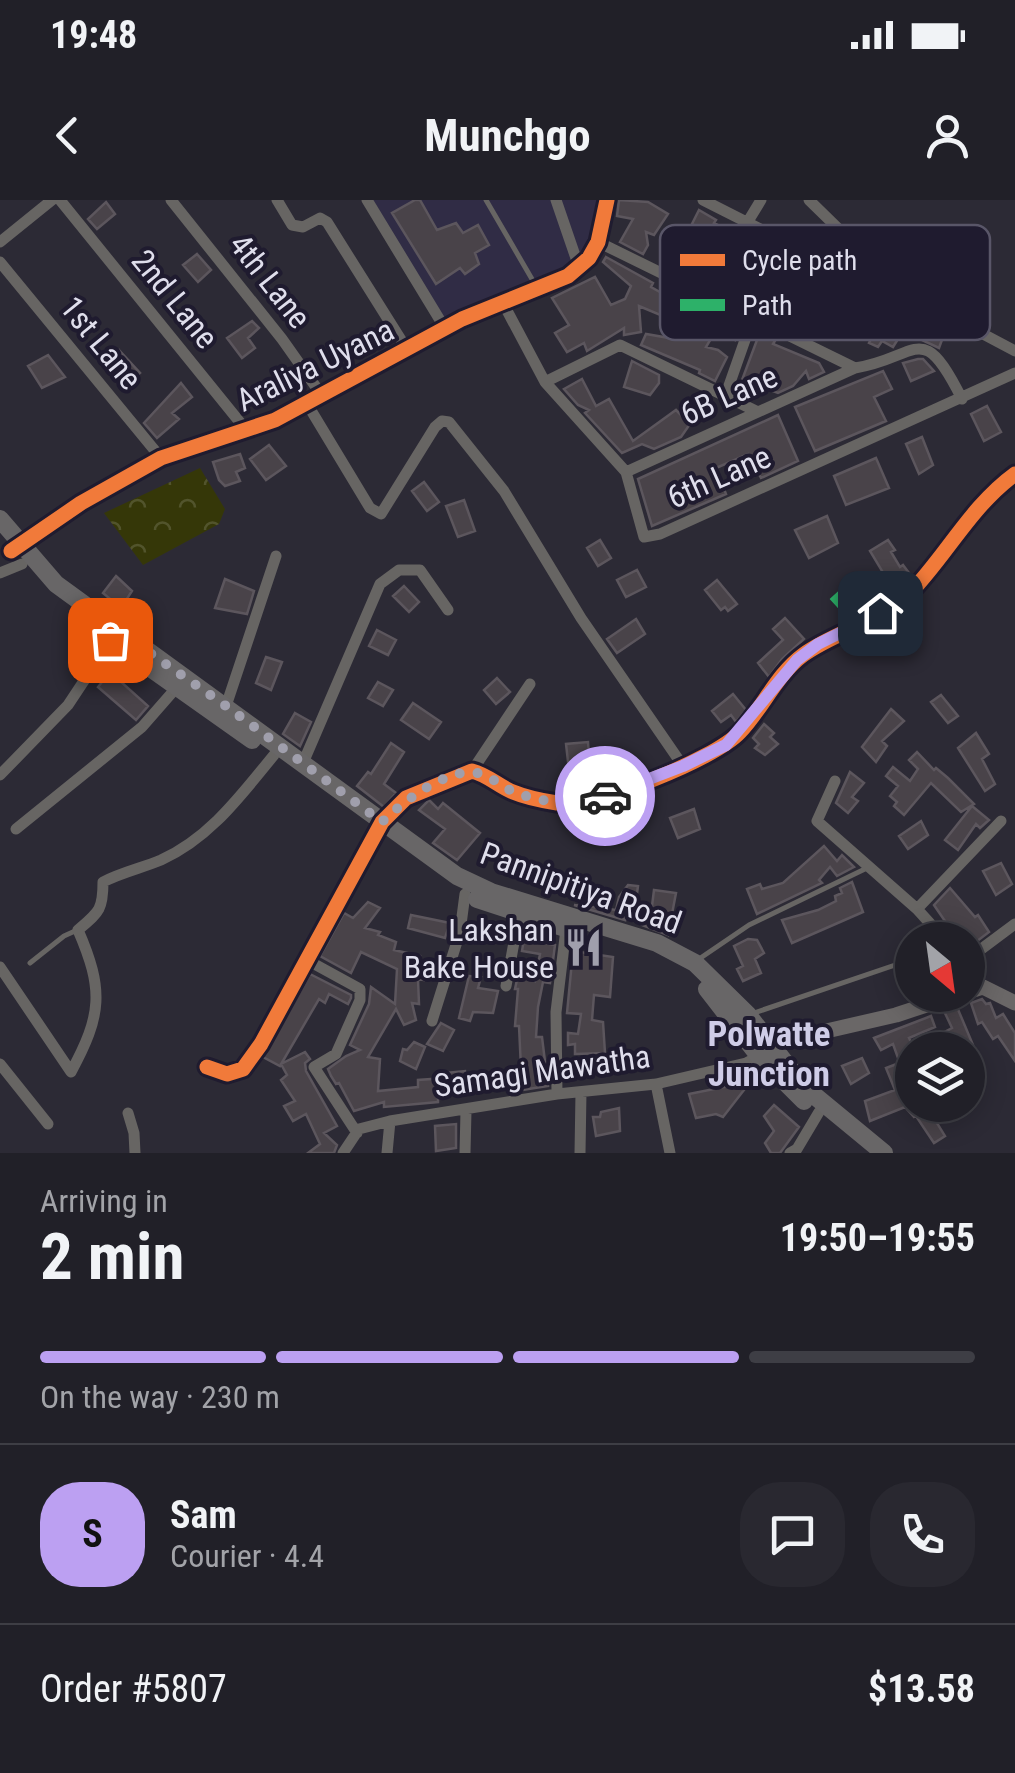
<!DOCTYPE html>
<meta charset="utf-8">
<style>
body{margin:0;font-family:"Roboto Condensed",sans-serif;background:#292830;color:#f1f3f6;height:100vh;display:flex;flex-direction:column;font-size:38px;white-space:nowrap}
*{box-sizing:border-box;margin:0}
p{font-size:32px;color:#a2a3a8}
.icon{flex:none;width:55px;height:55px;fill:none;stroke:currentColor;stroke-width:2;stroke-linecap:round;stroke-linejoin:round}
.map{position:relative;height:953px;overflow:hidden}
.drawer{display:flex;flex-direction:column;background:#212028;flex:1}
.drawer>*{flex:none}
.needle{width:65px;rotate:151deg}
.tools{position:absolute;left:895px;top:722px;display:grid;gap:20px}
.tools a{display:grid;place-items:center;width:90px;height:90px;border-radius:50%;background:#212028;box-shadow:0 5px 25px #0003,0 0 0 2px #3e3e45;font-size:50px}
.pin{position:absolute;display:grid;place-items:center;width:85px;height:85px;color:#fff;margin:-42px;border-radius:20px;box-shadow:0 5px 15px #0006}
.courier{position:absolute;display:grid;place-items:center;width:100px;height:100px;margin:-50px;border:8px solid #bca0f2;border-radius:50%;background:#fff;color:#222;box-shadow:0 2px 12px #0007}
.headline em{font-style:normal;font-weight:700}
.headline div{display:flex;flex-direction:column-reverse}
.headline{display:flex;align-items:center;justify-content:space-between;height:170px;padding:0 40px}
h1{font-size:65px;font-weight:700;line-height:75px}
.bar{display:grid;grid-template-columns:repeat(4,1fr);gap:15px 10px;align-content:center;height:120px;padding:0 40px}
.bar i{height:12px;border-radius:8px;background:#3e3e45}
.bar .on{background:#bca0f2}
.bar p{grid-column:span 4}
.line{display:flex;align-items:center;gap:25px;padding:0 40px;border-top:2px solid #3e3e45}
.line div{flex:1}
.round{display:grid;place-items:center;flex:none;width:105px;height:105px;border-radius:40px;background:#292830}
.status{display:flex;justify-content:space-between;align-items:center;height:70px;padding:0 50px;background:#212028;direction:ltr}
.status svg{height:28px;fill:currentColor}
header{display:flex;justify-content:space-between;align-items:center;height:130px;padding:0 40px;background:#212028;font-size:45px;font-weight:700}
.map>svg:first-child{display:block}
</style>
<div class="status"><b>19:48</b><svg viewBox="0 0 49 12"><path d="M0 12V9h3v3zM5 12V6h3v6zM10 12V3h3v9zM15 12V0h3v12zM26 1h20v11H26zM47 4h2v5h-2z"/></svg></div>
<header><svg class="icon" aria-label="back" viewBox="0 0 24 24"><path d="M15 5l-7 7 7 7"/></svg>Munchgo<svg class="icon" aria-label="person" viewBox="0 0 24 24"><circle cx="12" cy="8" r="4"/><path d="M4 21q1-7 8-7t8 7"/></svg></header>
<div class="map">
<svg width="1015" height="953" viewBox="0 0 1015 953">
<defs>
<pattern id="park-crowns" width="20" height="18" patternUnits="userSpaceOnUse" patternTransform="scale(2.5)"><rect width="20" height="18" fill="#353708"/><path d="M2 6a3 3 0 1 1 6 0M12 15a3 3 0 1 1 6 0" fill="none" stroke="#52542c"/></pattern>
</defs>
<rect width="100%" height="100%" fill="#2c2a35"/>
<path fill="#302c45" d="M373,0H601L592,45L565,76L448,128Z"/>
<path fill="url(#park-crowns)" d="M200,268L225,309L219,324L143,365L104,313Z"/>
<path fill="#494349" stroke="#5c565d" stroke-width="2.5" d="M415,0H420L437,30L456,23L463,33L478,25L489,45L475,53L479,64L465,74L460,68L436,84L392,13Z
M619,0L648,2L668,14L654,35L646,32L648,45L643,54L620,42L633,19L617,16Z
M106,2L115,14L97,29L88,19Z
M699,10L716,20L714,23L718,25L712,34L692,24Z
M197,54L211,70L198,82L183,65Z
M606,57L653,83L651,87L674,100L665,117L639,106L641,132L624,135V128L587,151L584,143L567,152L555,133L569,125L552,98L595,77L611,105L625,99L631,86L603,62Z
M851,88L868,95L859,112L880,123L889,100L923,116L920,123L943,137L939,148L903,131L893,147L882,141L878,147L869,143L871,139L850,129L852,124L838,116Z
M689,111L709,120L713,115L723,123L726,120L740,127L735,140L716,130L706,147L718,150L727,157L715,181L699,173L700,170L641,145L646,134L675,139Z
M252,121L259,128L248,138L255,148L242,158L227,138Z
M760,132L776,139L773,144L819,163L824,172L809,179L806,171L793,186L778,193L742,180Z
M119,150L140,173L124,187L110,172L113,168L106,161Z
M48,155L65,177L42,188L28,166Z
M918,159H923L934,171L911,181L903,163Z
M632,161L659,175V183L650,195L624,187Z
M883,171L892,189L874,197L886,221L815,251L795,207Z
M582,179L596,206L609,199L633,241L676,210L690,224L681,237L654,249L642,244L622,253L585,213L589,210L578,205L564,189Z
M181,183L192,197L172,213L179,219L157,238L144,223Z
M987,206L1001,232L984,241L971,214Z
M778,215L798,261L761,278L748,254L716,268L726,294L652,326L638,279Z
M922,237L933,265L919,274L906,244Z
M269,245L286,266L266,280L250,259Z
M240,254L245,268L236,272L240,281L225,286L219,280L213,262Z
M876,258L889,288L846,305L834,276Z
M424,282L439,302L427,311L412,291Z
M464,300L475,331L458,337L446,306Z
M827,316L838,343L809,358L795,330Z
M600,340L611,358L598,366L587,348Z
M888,340L895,350L891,352L900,367L903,365L912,377L894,391L870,351Z
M637,370L646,387L626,397L617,380Z
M116,376L132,391L121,408L103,393Z
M225,379L254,391L247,414L215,408Z
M717,380L737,404L728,411L725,407L721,410L705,390Z
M404,386L419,402L409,412L393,396Z
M785,418L804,439L782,459L769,477L758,463L783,440L773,429Z
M636,419L645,434L617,453L607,439Z
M377,430L396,440L388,455L369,446Z
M266,457L282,462L271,490L256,483Z
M110,472L148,506L136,520L98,487Z
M497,478L510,492L496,504L484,490Z
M378,482L393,490L383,506L368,498Z
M733,494L746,510L736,522L731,515L721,522L712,511Z
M941,495L958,516L948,523L931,502Z
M413,503L441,522L429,539L401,520Z
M891,509L904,521L882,541L887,546L876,562L862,547Z
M295,513L311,522L300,546L283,534Z
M764,524L774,533L770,537L778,544L765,555L755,548L759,544L753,538Z
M976,533L989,554L982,559L995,584L985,591L958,548Z
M588,542L589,556L608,552L612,573L570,579L566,544Z
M391,543L404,552L384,584L396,593L384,607L357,586L368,572L371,574Z
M917,552L934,570L936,568L948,578L974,604L961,612L931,583L904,615L894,606L897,602L890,596L898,586L886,576L893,567L910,581L918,569L909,560Z
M850,572L864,583L852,597L858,601L848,613L836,603Z
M429,600L438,609L443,603L480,633L457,660L433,643L445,629L419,610Z
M972,606L989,620L980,628L976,624L958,650L945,640Z
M694,609L700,629L678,638L670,618Z
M921,621L928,635L908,649L899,636Z
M824,646L837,661L842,655L854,667L837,676L830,667L819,680L822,683L757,714L747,689L760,684L762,689L783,683Z
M1001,663L1012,684L996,695L983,671Z
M852,682L863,712L792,743L782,720L818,710L836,701L835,696L842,693L840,688Z
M628,685L638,686L634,716L625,715V720L574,705L616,710L619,697Z
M950,688L975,717L978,715L989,732L968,748V740H958L934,705Z
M654,690L676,693L668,735L642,725L645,712L651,714Z
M368,702L380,708L365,728L380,732L378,735L396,742L394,750L420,756L419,761L428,763L424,780L418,779L419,804L412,803L416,820L404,825L396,809L368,857L380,859L378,891L418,887V880L445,878L444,873L465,871L467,891L438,896V902L384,907V902L354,911L339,883L336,884L331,876L328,869L346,856L360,850L350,845L369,804L371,787L395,804L397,769L361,752L351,773L320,756L344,713L353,718Z
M411,715L450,723L445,738L408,728Z
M524,739L555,745L550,783L543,782L538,807L536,837H542L548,886L522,890L519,826H515L518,789H515L518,775L535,781L540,754L522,751Z
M748,739L757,740L764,753L755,759L761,773L743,781L737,769L743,766L734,746Z
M573,751L613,757L610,797L594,795L592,820L603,822L605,853L575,854V844L568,845V833L578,834L581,814L567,813Z
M310,774L351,795V798L348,804L329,794L325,803L319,799L280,866L263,857Z
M469,776L481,777L478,788L498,791L493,813L473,812L470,821L459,818Z
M982,799L986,804L990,803L996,818L1003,814L1015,833V861L998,836L993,839L982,822L978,824L971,803Z
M957,807L973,845L975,850H957L956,846L941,850L937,836L952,828L944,811Z
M931,816L935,827L909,838L914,849L898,858L893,844L881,850L874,838Z
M441,823L454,830L443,851L427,844Z
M414,842L425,847L416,869L400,861L403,849L407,850Z
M305,852L310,859L305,863L306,871L337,926L324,933L337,945L334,953H308L320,944L306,914L293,921L284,906L295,901L281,880L287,875L281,864Z
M862,858L869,873L851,884L842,866Z
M902,862L909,883L912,881V905H929L935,912L932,915L945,936L934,943L916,916L914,917L905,907L870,921L865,901L895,890L886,868Z
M734,885L744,890L723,917L716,914L696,918L689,894Z
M774,905L799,927L780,953H771L765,943L774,931L764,916Z
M619,908L620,931L596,936L593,917H600L601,912Z
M456,924V948L436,951L435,926Z"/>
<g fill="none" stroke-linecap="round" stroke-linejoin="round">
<path stroke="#676563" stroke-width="5" d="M486,0L536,86
M699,759L749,725L867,668
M30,763L64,736L75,731
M751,814L904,762"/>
<path stroke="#676563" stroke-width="11" d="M60,0L247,231
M171,0L282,139L323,197
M277,0L292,25L303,27L320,18L327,22L408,151
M367,0L446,130
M556,0L579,67
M703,0L867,83L902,91L1015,151
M809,0L899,88
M747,23L761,0
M0,42L52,0
M598,42L855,168C919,158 921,117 962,199
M0,62L161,258
M503,103L545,182L626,272L644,337L660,334L1015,173
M545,182L620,145L758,212
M726,194L752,120L790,46
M306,202L370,308L381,314L435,227L442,221L449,222L504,291L581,418L683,566
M626,272L855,168
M0,373L22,364
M226,506L276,356
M303,563L380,384L399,370H420L448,410
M472,571L530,484
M0,575L68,505L117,431
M835,581L817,621L917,709L945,740
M16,629L142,527L177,487
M917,709L1001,621
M968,759L1015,724
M307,760L360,789V800L336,854L314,867L357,933
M0,767L71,872C102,815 104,790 78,730C99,712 103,710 103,682C122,672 142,668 161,660C210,638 241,595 274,555
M968,768L983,787
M506,786L519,715
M432,821L460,732L465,694
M0,864L48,924
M207,867L227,874L243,869L261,844L382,622L406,598L472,571C488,575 498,586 513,592C525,597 544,601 557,603C595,607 714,560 740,532C762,509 777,474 803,455C834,432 883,421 909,394C946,356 971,306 1015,274
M656,884L670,953
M557,894L556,812L566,729
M128,913L134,933L135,953
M343,953L359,929L390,921L557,894L656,884L746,863L759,856
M387,953L390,921
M465,953L466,911
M580,953L581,892
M790,953L797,949L819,912"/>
<path stroke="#6a6767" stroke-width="15" d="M11,351L81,303L161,258L275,220L462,119L568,76L589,58L598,42L607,0
M968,792L983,787L1015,803
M765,852L783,841L896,815L957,795"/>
<path stroke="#686667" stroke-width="18" d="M0,319L56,384L457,676L491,692L657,743L695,763L748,815L804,887L884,953
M146,465L252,540
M477,699L571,730
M707,789L759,856L804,901"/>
<path stroke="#2db169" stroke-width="12" stroke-dasharray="25 12" stroke-linecap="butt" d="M834,395L860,423"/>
<defs>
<path id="cycleway" d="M11,351L81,303L161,258L275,220L462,119L568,76L589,58L598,42L607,0
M207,867L227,874L243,869L261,844L382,622L406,598L472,571C488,575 498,586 513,592C525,597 544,601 557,603C595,607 714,560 740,532C762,509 777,474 803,455C834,432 883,421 909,394C946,356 971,306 1015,274"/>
</defs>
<use href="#cycleway" stroke="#1f1b2f" stroke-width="21"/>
<use href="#cycleway" stroke="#f17a3a" stroke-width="15"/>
</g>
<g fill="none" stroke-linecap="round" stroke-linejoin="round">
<path stroke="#a09fac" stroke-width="10" stroke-dasharray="0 18" d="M110,440L117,430L226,506L382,622C401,603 448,567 477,573C490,575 500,586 512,591C540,603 577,607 605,596"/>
<path stroke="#bca0f2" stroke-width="12" d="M605,596L683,566L726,545L797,460L818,444L880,413"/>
</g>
<defs>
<symbol id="restaurant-bare" viewBox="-9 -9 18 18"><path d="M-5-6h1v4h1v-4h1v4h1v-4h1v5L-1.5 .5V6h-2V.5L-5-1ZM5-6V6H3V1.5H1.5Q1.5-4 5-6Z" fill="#a09fac" stroke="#1f1b2f" stroke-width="2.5" paint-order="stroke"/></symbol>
</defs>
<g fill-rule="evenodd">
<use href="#restaurant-bare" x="556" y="720" width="55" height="55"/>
</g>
<g text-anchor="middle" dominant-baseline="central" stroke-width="8" stroke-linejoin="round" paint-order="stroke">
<g font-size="32" fill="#dfdeec" stroke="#1f1b2f">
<text transform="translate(270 81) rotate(52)">4th Lane</text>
<text transform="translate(175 99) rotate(51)">2nd Lane</text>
<text transform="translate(101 143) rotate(51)">1st Lane</text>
<text transform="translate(315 165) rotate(-26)">Araliya Uyana</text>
<text transform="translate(729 195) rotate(-24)">6B Lane</text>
<text transform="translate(719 277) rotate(-24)">6th Lane</text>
<text transform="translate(581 688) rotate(20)">Pannipitiya Road</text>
<text transform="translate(542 871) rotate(-8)">Samagi Mawatha</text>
</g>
<g font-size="32" fill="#dfdeec" stroke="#1f1b2f" text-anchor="end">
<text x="554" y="730">Lakshan<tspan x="554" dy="37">Bake House</tspan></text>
</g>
<g font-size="35" font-weight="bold" fill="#cfcce7" stroke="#1f1b2f">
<text x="769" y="834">Polwatte<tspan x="769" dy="40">Junction</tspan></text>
</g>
</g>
<rect x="660" y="25" width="330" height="115" rx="15" fill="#1f1b2f" stroke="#595668" stroke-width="2.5"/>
<rect x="680" y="54" width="45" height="12" fill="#f17a3a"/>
<rect x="680" y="99" width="45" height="12" fill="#2db169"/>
<g font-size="28" fill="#dfdeec">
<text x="742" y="70">Cycle path</text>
<text x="742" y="115">Path</text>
</g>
</svg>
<div class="tools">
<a><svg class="needle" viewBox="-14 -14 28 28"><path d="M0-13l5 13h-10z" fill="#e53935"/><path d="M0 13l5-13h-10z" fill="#a2a3a8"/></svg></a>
<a><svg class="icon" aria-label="layers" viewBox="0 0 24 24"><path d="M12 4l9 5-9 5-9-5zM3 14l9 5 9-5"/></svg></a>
</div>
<div class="pin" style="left:110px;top:440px;background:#ea580c"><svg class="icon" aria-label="bag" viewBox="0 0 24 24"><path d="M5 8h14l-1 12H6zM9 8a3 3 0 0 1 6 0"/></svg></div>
<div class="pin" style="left:880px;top:413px;background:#1f2937"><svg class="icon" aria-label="home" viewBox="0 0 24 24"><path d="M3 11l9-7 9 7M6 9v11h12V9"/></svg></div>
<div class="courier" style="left:605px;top:596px"><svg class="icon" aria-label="car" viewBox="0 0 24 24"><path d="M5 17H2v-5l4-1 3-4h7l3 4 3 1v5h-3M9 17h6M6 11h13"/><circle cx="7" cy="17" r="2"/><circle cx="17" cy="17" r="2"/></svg></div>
</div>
<section class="drawer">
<div class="headline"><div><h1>2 min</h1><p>Arriving in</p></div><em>19:50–19:55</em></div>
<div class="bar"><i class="on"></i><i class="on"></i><i class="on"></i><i></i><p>On the way · 230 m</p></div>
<div class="line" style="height:180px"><b class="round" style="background:#bca0f2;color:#111">S</b><div><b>Sam</b><p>Courier · 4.4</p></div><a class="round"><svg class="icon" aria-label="chat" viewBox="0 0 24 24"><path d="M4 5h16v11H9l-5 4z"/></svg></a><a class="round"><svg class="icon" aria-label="phone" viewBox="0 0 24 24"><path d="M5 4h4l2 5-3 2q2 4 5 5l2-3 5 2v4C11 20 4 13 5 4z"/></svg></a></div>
<div class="line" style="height:130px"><div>Order #5807</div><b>$13.58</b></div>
</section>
